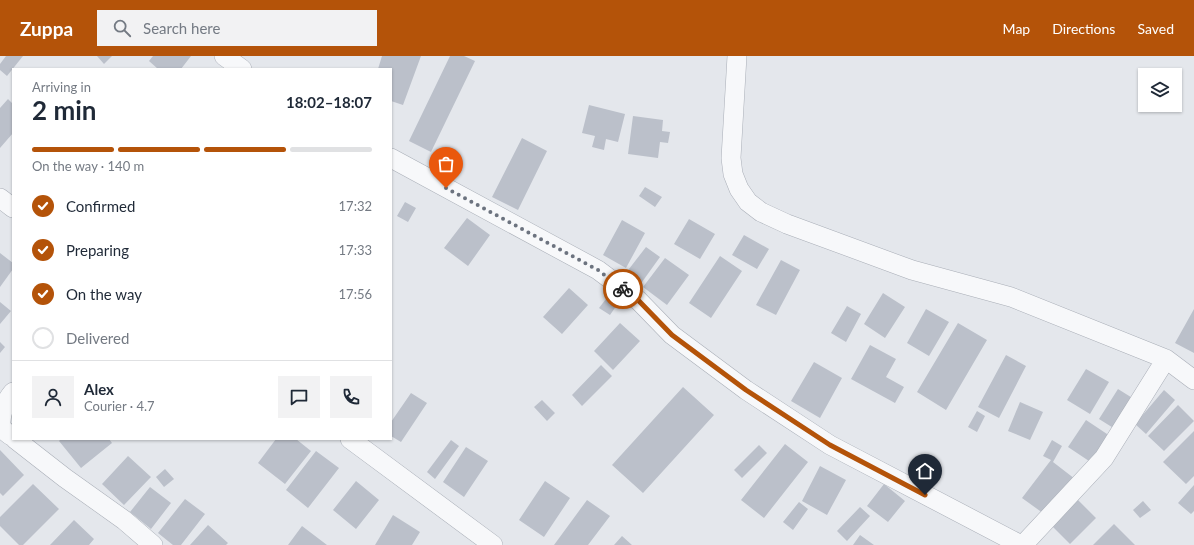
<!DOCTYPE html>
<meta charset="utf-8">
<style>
body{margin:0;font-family:Lato,sans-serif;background:#f2f2f3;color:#1f2937;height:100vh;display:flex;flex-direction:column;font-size:15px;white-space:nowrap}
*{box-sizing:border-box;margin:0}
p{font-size:13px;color:#747a83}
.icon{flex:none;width:22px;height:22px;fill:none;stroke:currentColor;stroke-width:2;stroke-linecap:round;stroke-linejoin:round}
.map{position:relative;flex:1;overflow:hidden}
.panel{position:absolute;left:12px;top:12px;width:380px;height:372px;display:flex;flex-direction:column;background:#fff;border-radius:0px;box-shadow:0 1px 3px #0004}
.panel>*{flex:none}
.buttons{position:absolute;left:1138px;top:12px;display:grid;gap:8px}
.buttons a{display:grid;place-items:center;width:44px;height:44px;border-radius:0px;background:#fff;box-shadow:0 1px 3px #0004;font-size:20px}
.pin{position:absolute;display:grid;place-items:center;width:34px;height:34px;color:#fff;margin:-41px -17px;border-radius:50% 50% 50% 0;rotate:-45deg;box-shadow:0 0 4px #0007}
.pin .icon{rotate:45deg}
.courier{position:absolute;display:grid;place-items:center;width:40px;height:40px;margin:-20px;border:3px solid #b45309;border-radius:50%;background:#fff;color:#222;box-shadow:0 1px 5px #0007}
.head em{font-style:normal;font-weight:700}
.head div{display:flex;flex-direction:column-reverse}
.head{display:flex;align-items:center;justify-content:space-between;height:68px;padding:0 20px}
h1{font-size:26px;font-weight:700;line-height:30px}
.bar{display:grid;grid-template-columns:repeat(4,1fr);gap:6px 4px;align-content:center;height:48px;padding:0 20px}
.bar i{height:5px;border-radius:3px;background:#e0e1e3}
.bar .active{background:#b45309}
.bar p{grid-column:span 4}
.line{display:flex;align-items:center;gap:10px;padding:0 20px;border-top:1px solid #e0e1e3}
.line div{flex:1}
.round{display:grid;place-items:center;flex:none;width:42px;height:42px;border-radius:0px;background:#f2f2f3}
ol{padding:0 20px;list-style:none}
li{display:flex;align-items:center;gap:12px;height:44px}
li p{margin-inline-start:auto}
li .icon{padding:4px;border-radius:50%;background:#b45309;color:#fff;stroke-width:4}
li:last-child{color:#747a83}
li i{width:22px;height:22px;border:2px solid #e0e1e3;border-radius:50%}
header{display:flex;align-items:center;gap:24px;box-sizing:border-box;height:56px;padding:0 20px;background:#b45309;color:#fff}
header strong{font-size:19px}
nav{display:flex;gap:22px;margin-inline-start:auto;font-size:14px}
.search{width:280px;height:36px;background:#f2f2f3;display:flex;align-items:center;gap:10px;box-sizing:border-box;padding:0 14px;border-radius:0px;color:#747a83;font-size:15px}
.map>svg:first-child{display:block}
</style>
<header>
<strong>Zuppa</strong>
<div class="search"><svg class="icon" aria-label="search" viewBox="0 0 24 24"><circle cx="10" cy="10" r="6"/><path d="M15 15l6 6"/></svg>Search here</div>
<nav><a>Map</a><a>Directions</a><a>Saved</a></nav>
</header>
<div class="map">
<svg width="1194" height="489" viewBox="0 0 1194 489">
<rect width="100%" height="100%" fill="#e4e7ec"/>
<path fill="#bbc0ca" d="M6,0H23L7,20L0,14V8Z
M97,0H112L104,8Z
M153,0H191L181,13H158L149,5Z
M382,0H421L403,49L391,45V13H378Z
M450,0H464L475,5L431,96L409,85Z
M8,43L13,48V77L0,92V52Z
M589,49L625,58L618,86L606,83L604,94L592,91L595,80L582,77Z
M633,60L663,64L662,75L670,76L668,87L660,86L658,102L628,98Z
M522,82L547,95L518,154L492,141Z
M645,131L662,141L655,151L639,140Z
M405,146L416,152L408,166L397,160Z
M467,162L490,179L468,210L444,192Z
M689,163L715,178L700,203L674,188Z
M622,164L645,177L626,212L603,199Z
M744,179L769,193L757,213L732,199Z
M646,191L660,201L637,233L622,222Z
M0,197L13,207V213L0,231Z
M720,200L742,215L711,262L689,247Z
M665,202L689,219L667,249L643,231Z
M781,204L800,214L776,259L756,249Z
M569,232L588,249L562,278L543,261Z
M883,237L905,251L885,282L864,268Z
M609,239L619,246L610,259L599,252Z
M0,246L11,255L0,268Z
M847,250L861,258L846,286L831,277Z
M926,253L949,266L929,300L907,287Z
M1194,253V297L1175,287Z
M620,267L640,285L613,314L594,295Z
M958,267L987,284L946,354L917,336Z
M0,286L5,291L0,297Z
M870,289L896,303L886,321L904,331L895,347L851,323Z
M1006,299L1026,310L999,362L978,351Z
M814,306L842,322L820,362L791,345Z
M601,309L612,320L582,350L572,339Z
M1086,313L1109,326L1090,358L1067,344Z
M683,331L714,359L643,437L612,409Z
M1118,333L1134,343L1115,373L1099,363Z
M1164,334L1175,344L1146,378L1135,368Z
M411,337L427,347L401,386L391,380V366Z
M542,344L555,357L547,365L534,351Z
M1020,346L1043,356L1030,384L1008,375Z
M1178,349L1194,365L1164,395L1148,380Z
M977,355L985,360L977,376L968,371Z
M1086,364L1113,382L1095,409L1068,391Z
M1194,375V420L1186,428L1163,406Z
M61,383H109L112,387L81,412L59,385Z
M276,383H296L311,395L285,428L258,407Z
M451,384L459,390L435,423L427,416Z
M1052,384L1062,390L1053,406L1075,423L1047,460L1022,442L1051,404L1043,400Z
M785,388L808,406L764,462L741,444Z
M759,389L767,397L742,422L734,414Z
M466,391L488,405L464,441L443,426Z
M0,394L24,419L3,440L0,437Z
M316,395L339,412L308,452L286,434Z
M128,400L151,421L124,449L102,428Z
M820,410L846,424L827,459L802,445Z
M165,413L174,423L164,431L156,421Z
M356,425L379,444L356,473L333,454Z
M545,425L570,442L544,481L519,464Z
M33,428L59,453L23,489H19L0,470V461Z
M884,428L905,445L888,466L867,450Z
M1194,429V455L1191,458L1178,447Z
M150,431L171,447L151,473L130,456Z
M185,443L205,458L181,489H173L158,477Z
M1077,443L1096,462L1070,488L1051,469Z
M587,444L610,460L588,489H554Z
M1143,445L1151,454L1140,462L1133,454Z
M799,446L808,453L793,474L783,466Z
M860,451L870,460L847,485L837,475Z
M393,459L420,476L412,489H375Z
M74,464L94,483L89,489H50Z
M1114,468L1135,489H1093Z
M208,469L228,487L226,489H190Z
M302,470L327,489H288Z
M860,479L874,489H853Z
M622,480L632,489H614Z"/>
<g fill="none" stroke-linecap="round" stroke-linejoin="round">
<defs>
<path id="street" d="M224,0L242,13
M737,0L731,102L733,118L739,133L748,146L761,156L787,168L912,214L1011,241L1166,303L1194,324
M391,102L598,214L638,244L672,279L746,334L830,389L1021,489
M0,142L13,152
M13,336C6,344 0,358 1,370C3,374 9,379 13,381
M15,383L65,422L124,464L153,489
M350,383L493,489
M1023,489L1104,402L1166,303"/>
</defs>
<use href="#street" stroke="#a9aeb7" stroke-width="20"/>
<use href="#street" stroke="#f7f8fa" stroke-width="19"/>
</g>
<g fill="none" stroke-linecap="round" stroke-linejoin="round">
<path stroke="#6c737f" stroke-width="4" stroke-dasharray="0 7.2" d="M446,132L598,214L623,233"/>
<path stroke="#b45309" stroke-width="5" d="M623,233L638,244L672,279L746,334L830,389L925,439"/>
</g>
</svg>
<div class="buttons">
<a><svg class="icon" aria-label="layers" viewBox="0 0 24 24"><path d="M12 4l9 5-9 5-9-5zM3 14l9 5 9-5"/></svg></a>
</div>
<div class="pin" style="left:446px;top:132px;background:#ea580c"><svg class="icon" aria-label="bag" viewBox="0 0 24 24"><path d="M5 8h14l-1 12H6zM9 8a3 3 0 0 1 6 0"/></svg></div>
<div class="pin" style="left:925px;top:439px;background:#1f2937"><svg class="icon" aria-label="home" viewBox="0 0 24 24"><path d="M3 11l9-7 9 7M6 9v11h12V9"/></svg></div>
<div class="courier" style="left:623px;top:233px"><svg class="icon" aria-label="bike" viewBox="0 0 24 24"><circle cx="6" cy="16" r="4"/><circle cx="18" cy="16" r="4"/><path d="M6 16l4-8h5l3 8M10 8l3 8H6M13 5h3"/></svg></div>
<section class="panel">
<div class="head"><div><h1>2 min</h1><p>Arriving in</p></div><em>18:02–18:07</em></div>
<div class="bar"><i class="active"></i><i class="active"></i><i class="active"></i><i></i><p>On the way · 140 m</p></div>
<ol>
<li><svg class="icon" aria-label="check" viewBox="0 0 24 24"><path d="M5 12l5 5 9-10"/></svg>Confirmed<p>17:32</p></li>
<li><svg class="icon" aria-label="check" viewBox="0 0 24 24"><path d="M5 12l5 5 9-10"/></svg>Preparing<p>17:33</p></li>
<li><svg class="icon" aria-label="check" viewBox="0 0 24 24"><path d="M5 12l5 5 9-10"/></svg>On the way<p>17:56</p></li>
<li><i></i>Delivered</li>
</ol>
<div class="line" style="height:72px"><a class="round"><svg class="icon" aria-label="person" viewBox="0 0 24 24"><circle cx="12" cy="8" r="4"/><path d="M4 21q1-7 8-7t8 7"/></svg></a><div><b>Alex</b><p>Courier · 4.7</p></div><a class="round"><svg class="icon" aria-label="chat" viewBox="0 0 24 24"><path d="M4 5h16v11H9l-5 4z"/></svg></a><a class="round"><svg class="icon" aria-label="phone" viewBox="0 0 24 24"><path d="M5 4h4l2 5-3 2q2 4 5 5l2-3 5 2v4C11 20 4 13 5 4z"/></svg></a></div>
</section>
</div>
